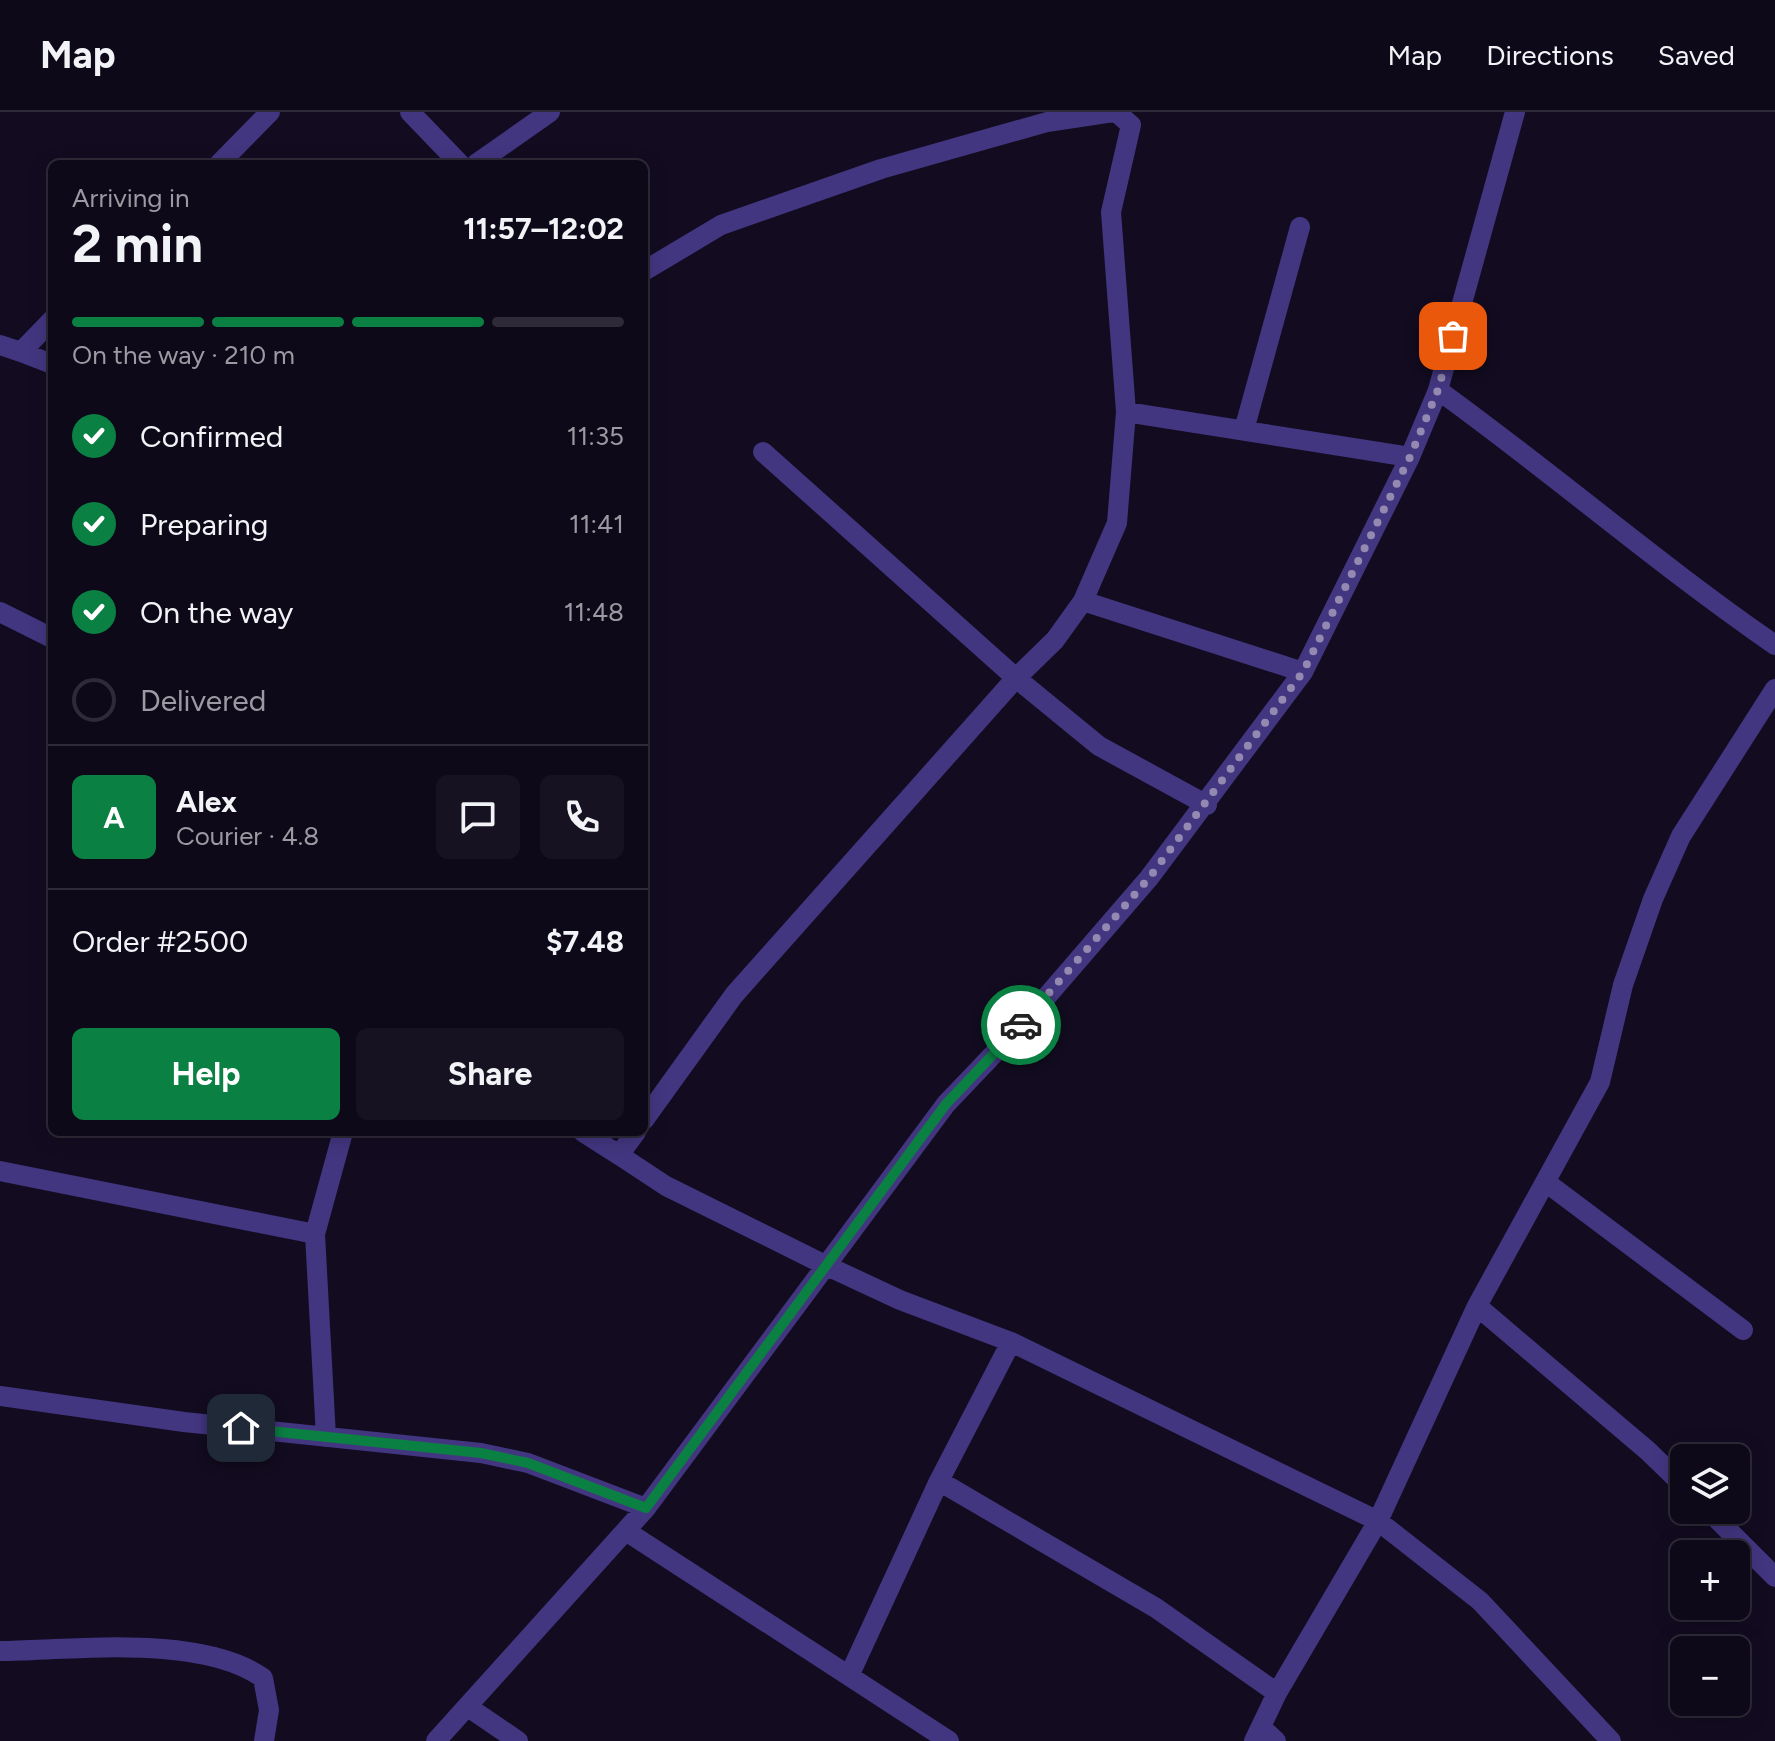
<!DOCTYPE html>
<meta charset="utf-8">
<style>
body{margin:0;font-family:Figtree,sans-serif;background:#171222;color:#f1f3f6;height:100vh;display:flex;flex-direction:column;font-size:30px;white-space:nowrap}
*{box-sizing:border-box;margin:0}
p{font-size:26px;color:#9b9aa2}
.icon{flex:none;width:44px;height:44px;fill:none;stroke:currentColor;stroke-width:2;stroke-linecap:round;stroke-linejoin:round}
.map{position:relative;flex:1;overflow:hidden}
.drawer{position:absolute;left:48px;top:48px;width:600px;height:976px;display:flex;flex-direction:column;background:#0e0919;border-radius:12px;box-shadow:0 4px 20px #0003,0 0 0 2px #2e2a38}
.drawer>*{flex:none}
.tools{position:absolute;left:1670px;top:1332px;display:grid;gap:16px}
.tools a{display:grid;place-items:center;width:80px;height:80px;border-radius:12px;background:#0e0919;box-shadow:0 4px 20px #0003,0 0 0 2px #2e2a38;font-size:40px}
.pin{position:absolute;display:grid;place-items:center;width:68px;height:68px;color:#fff;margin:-34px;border-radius:16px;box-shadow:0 4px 12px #0006}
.courier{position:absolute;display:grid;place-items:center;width:80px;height:80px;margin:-40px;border:6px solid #0b8043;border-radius:50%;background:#fff;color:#222;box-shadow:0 2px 10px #0007}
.head em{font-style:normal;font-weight:700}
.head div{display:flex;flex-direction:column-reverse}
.head{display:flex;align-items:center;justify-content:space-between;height:136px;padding:0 24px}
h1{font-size:52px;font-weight:700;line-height:60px}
.bar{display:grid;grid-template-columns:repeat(4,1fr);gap:12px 8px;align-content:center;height:96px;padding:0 24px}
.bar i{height:10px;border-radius:6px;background:#2e2a38}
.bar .selected{background:#0b8043}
.bar p{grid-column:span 4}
.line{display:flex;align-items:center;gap:20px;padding:0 24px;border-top:2px solid #2e2a38}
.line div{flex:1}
.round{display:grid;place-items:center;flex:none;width:84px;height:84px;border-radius:12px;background:#171222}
ol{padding:0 24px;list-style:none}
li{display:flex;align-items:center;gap:24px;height:88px}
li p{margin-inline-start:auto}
li .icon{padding:8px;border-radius:50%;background:#0b8043;color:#fff;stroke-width:4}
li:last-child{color:#9b9aa2}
li i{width:44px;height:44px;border:4px solid #2e2a38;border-radius:50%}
.button{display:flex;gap:16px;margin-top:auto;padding:16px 24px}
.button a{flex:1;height:92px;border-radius:12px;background:#0b8043;color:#fff;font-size:32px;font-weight:700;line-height:92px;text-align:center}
.button a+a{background:#171222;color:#f1f3f6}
header{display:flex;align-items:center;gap:48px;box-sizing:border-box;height:112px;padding:0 40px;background:#0e0919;border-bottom:2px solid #2e2a38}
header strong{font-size:38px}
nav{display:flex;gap:44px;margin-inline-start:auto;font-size:28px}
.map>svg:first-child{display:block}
</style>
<header>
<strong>Map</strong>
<nav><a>Map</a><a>Directions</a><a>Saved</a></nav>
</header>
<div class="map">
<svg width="1775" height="1629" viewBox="0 0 1775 1629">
<rect width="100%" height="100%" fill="#130c21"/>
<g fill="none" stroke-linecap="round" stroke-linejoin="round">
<path stroke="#433681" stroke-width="20" d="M410,0L460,52
M219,52L270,0
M476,52L550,0
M644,159L721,113L881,57L1047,10L1113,0
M52,208L21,240L52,252
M0,233L21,240
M1438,278C1553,361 1659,453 1775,533
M1126,300L1410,345
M1244,318L1300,115
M763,340L1016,566L1099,634L1207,693
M1083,489L1117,411L1126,300L1111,100L1131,13L1116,0
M0,500L52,526
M644,1008L734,883L1016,566L1055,528L1083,489L1303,560
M583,1020L619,1043
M636,1020L619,1043L666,1074L827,1154L900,1188L1011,1230L1378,1409L1480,1489L1611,1629
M0,1059L315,1122
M1547,1071L1743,1218
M1477,1194L1648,1339L1684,1374
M0,1284L184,1310L481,1341L528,1351L646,1396
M326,1325L315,1122L343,1020
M939,1369L1156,1496L1277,1581
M1708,1398L1775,1465
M626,1419L949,1629
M0,1539C75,1538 201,1522 263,1566L269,1598L264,1629
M849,1564L939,1369L1011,1230
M468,1595L518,1629
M1261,1615L1276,1629
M436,1629L646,1396L946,992L1029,905L1149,766L1303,560L1410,345L1438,278L1515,0
M1254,1629L1277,1581L1378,1409L1477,1194L1600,970L1623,873L1653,787L1681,724L1775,577"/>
</g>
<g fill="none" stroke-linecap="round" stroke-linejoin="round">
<path stroke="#9489b1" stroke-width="8" stroke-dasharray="0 14.4" d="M1021,913L1149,766L1303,560L1410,345L1438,278L1453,224"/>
<path stroke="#0b8043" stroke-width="10" d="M241,1316L481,1341L528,1351L646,1396L946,992L1021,913"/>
</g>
</svg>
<div class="tools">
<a><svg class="icon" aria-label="layers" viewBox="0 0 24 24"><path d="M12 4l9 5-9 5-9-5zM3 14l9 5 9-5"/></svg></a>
<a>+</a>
<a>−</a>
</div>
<div class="pin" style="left:1453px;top:224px;background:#ea580c"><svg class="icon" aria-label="bag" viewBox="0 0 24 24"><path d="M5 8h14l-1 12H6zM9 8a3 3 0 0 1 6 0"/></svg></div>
<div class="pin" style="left:241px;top:1316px;background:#1f2937"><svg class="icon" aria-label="home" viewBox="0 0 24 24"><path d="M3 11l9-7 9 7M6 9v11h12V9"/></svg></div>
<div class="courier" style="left:1021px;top:913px"><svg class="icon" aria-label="car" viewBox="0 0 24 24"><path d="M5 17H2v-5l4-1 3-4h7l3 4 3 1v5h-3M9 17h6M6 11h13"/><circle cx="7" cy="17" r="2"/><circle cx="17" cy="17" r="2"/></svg></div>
<section class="drawer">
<div class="head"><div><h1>2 min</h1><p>Arriving in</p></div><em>11:57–12:02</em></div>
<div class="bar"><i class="selected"></i><i class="selected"></i><i class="selected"></i><i></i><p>On the way · 210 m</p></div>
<ol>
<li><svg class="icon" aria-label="check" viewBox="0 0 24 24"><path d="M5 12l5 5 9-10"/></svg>Confirmed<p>11:35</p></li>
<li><svg class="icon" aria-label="check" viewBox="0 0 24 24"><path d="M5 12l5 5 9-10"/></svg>Preparing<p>11:41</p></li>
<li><svg class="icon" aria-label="check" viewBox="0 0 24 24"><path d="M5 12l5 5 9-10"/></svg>On the way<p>11:48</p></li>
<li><i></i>Delivered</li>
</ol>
<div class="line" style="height:144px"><b class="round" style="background:#0b8043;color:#fff">A</b><div><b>Alex</b><p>Courier · 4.8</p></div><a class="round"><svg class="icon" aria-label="chat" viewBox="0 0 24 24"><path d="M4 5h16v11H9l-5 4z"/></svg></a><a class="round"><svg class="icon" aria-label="phone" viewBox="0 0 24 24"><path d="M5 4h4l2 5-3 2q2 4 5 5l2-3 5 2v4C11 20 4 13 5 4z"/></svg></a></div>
<div class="line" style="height:104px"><div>Order #2500</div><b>$7.48</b></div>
<div class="button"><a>Help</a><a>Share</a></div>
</section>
</div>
